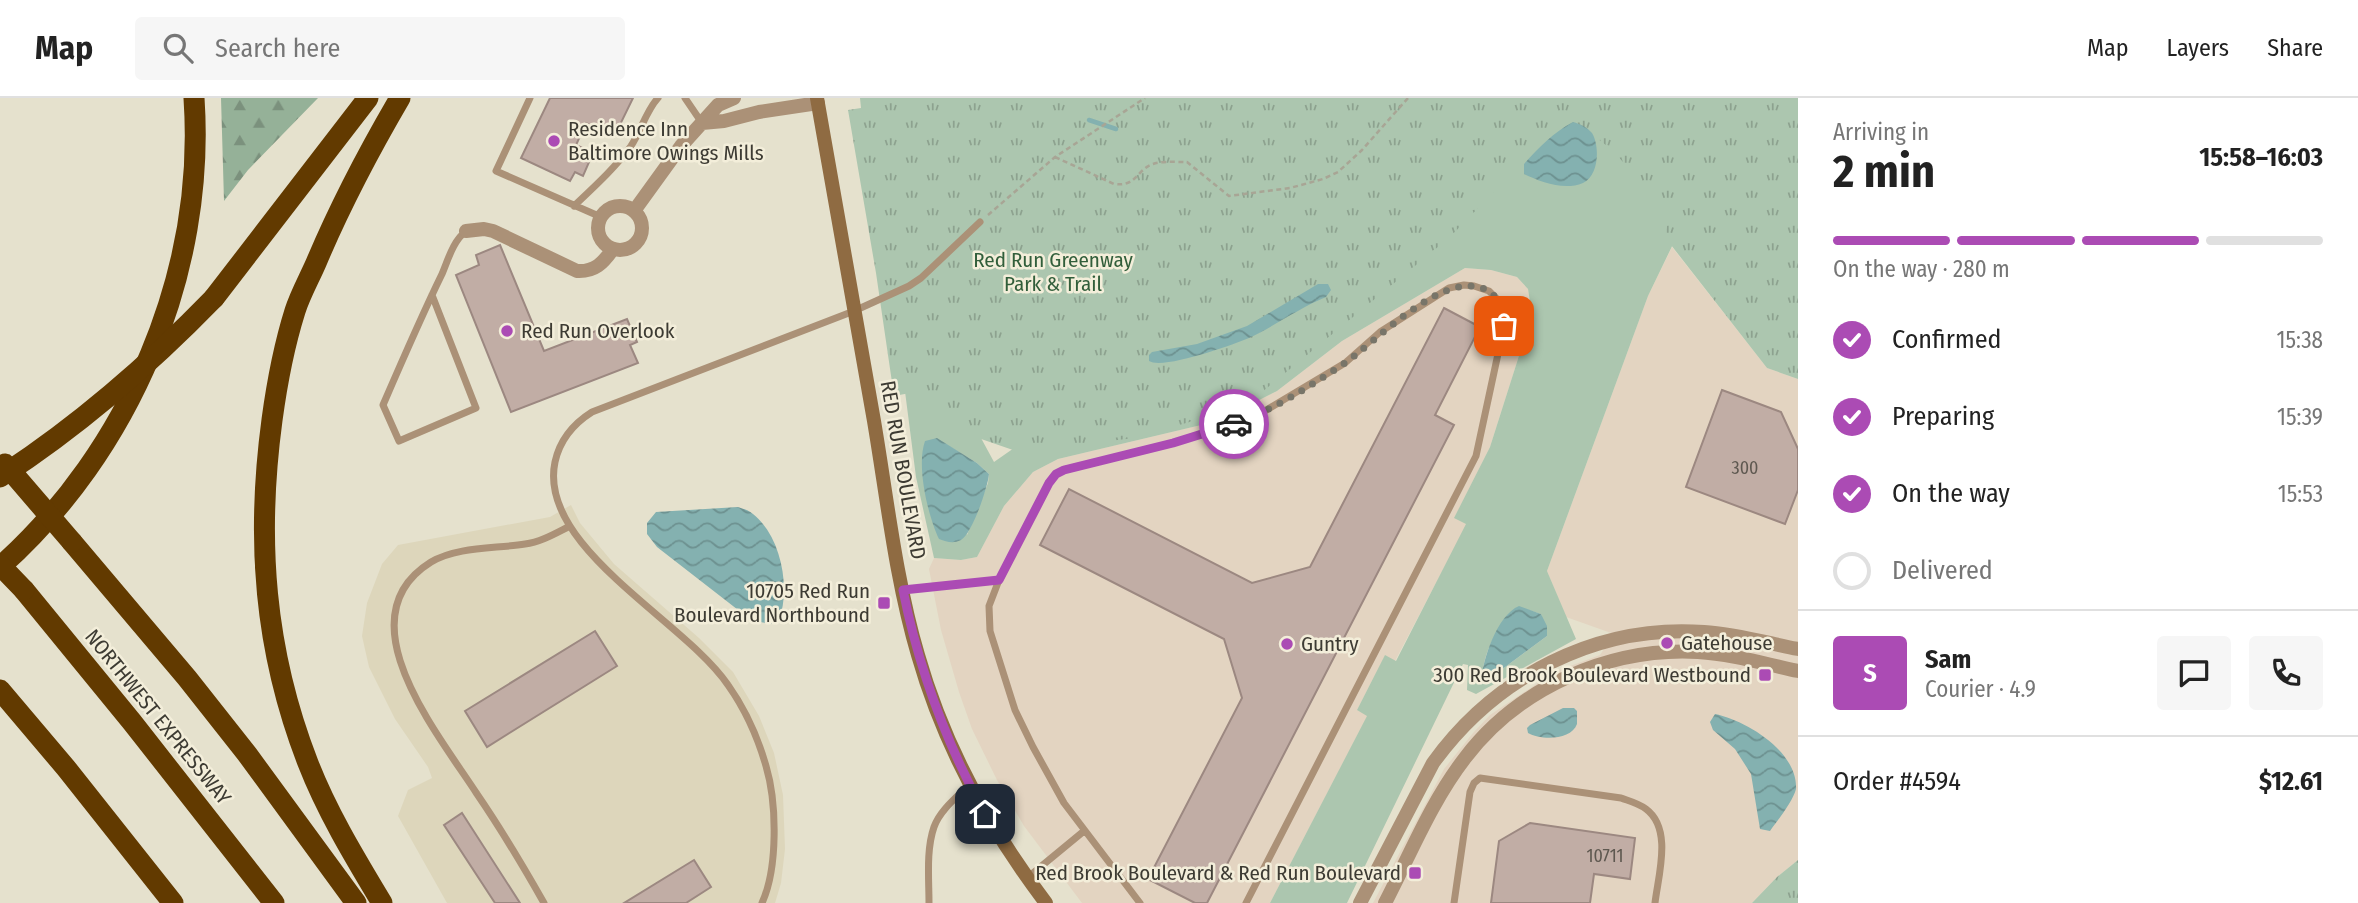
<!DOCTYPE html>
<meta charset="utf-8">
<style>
body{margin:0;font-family:"Fira Sans Condensed",sans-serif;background:#f6f6f6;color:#222;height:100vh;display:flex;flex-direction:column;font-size:26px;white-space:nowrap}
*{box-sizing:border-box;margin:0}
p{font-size:23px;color:#767676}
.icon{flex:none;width:38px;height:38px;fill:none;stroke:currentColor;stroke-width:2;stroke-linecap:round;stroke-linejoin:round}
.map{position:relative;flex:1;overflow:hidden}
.panel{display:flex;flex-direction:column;background:#fff;width:560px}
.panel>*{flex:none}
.pin{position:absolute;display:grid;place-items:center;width:60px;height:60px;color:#fff;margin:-30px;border-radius:14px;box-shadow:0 4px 10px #0006}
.courier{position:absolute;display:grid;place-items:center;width:70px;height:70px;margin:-35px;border:5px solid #ab4bb4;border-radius:50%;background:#fff;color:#222;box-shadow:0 2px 9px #0007}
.summary em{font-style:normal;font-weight:700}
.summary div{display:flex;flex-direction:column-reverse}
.summary{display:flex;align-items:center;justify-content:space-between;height:119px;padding:0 35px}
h1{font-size:46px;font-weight:700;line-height:52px}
.bar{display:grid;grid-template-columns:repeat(4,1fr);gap:10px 7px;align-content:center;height:84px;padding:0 35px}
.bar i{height:9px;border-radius:5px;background:#e0e0e0}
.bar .selected{background:#ab4bb4}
.bar p{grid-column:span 4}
.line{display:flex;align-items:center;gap:18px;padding:0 35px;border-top:2px solid #e0e0e0}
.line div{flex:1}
.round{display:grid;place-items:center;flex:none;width:74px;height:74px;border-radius:7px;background:#f6f6f6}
ol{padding:0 35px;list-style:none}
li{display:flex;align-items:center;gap:21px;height:77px}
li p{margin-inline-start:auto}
li .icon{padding:7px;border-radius:50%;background:#ab4bb4;color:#fff;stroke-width:4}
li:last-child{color:#767676}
li i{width:38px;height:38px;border:4px solid #e0e0e0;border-radius:50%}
header{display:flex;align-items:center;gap:42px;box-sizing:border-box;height:98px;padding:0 35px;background:#fff;border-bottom:2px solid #e0e0e0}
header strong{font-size:33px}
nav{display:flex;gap:38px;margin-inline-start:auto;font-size:24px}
.search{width:490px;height:63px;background:#f6f6f6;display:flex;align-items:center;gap:18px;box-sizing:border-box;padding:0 24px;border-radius:7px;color:#767676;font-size:26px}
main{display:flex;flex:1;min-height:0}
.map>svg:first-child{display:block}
</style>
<header>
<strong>Map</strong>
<div class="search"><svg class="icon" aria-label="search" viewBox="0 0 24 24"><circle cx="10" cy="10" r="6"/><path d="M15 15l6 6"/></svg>Search here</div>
<nav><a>Map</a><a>Layers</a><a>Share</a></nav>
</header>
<main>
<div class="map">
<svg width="1798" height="805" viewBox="0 0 1798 805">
<defs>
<pattern id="forest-firs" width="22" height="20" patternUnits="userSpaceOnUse" patternTransform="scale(1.75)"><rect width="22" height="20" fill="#95b198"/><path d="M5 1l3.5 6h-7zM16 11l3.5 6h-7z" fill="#7b917d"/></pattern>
<pattern id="park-tufts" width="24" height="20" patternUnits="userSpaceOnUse" patternTransform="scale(1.75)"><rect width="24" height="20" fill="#acc6af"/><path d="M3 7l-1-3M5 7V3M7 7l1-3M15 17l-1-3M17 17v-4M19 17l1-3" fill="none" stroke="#8da28f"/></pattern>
<pattern id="water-waves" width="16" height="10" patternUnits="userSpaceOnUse" patternTransform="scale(1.75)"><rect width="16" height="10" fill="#84b1b0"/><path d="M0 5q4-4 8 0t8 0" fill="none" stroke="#6d9190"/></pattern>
</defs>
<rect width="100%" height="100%" fill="#e5e1cd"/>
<path fill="#e3d4c1" d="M1672,149L1767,270L1798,281V762L1777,779L1752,805H1373L1444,671L1473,635L1490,617L1554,574L1600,557L1614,536L1566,519L1547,473L1648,198Z
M1465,170L1491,172L1517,179L1528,191L1532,217L1490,349L1455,419L1467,426L1395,563L1385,558L1357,612L1368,617L1270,805H1082L1024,728L997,682L972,631L959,594L941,532L929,471L934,460L961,462L977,459L1004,408L1033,374L1058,361L1218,323L1277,293L1342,243Z"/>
<path fill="#ddd6bb" d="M571,407L580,425L614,466L699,540L733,574L759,618L774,655L783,697L785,751L781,785L775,805H447L398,718L408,692L432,680L428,669L395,621L369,569L362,538L367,505L382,466L398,447L550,419Z"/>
<path fill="#acc6af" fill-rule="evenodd" d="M1515,0L1666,57L1676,140L1648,198L1547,473L1576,541L1476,596L1467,592L1468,567L1463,566L1347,805H1270L1367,618L1357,612L1385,557L1396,563L1466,426L1454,420L1490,349L1532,217L1528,191L1517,179L1491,172L1465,170L1342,243L1277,293L1218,323L1058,361L1033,374L1004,408L977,459L961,462L934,460L916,379L898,239L981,340L994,364ZM937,341L977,365L989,376L988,385L967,437ZM1519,509L1541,516L1547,538L1489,581L1482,583C1483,552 1497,529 1519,509Z"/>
<path fill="url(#forest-firs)" d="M221,0H318L248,72L224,103Z"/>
<path fill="url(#park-tufts)" d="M860,0H1798V281L1767,270L1664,138L1671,116L1612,52L1587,32L1557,34L1517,70L1450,139L1245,308L1134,340L1019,354L958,333L910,295L894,298L876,175L848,12L861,10Z
M1798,762V805H1752L1777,779Z"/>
<path fill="url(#water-waves)" d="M1573,24C1580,26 1587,29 1592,35C1600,48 1599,78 1583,85C1564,93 1541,84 1524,76V66C1539,49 1554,34 1573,24Z
M1318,186H1328L1331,192L1326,199C1299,210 1275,228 1249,240C1232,247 1163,272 1149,263V257L1152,254L1197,246L1247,228Z
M937,340L977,365L989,376C988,389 972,436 961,442C953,446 947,444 939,441C928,418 916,368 925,343Z
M738,409C743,411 749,412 753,416C781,438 791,490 779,522L770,526L751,522L657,449L647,436V425L656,414Z
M1519,508L1541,516L1547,528V538L1489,581L1481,583C1483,561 1497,517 1519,508Z
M1563,610H1574L1577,613C1577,615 1577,624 1577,626C1571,643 1540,642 1528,635L1527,630L1530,627Z
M1715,616C1745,622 1798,653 1796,691C1793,703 1778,722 1770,733L1760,731L1751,676L1735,651L1713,632L1710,624Z"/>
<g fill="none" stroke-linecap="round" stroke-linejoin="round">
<path stroke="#84b1b0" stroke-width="4.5" d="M1089,22L1116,31"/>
</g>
<path fill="#c1ada5" stroke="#9c8881" stroke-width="2" d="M550,0H633L614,39L586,25L576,47L593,55L583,78L575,74L570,83L521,60Z
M500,147L544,253L627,221L637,244L630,247L638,265L511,314L456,177L479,167L476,157Z
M1444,210L1480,229L1435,317L1454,327L1207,805H1195L1148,781L1242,600L1224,541L1040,447L1069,391L1252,485L1310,469Z
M1722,292L1781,314L1798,351V392L1785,426L1686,389Z
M595,533L617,568L487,649L465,613Z
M462,715L520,805H495L444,727Z
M1530,725L1635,740L1630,781L1594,776L1590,805H1491L1499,743Z
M694,762L711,789L686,805H624Z"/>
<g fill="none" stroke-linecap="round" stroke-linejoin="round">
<path stroke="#a8a595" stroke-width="2.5" stroke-dasharray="5 3.5" stroke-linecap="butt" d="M1055,59L1114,86C1137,89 1136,72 1153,66C1162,63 1176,64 1187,64L1229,98L1290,90L1323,81L1338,74L1362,52L1408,0
M988,117L1055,59L1145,0"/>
<path stroke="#ab9177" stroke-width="7" d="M530,0L496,73L601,119
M685,0L702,25
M574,108C594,89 615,70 631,48C641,33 646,13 658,0
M432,197L476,310L399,343L383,307C402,263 421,219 442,176C448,162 453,143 466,133
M903,492L999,482
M1027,780L1084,733
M544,805C523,768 501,731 477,696C439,637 341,520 431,464C458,448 496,451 525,446C541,444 556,435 570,428
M762,805C778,770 777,705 766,668C758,640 745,611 728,587C685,523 537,449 555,364C560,341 573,326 592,314L854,213L909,188L921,180L980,124
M929,805C929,781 926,752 934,729C940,712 957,699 969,687
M1140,805L1064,705L1033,649L1015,612L990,533L989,508L999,482L1049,385L1056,376L1064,372L1173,345L1258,317L1345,265L1380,234L1449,190L1464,187L1474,188L1489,193L1500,204L1504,228L1476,358L1246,805
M1454,805L1470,694L1474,685L1480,680L1621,700C1629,703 1638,705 1646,711C1673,731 1658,778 1655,805"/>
<path stroke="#ab9177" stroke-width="14" d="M702,25L724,23L759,14L818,5
M598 130a22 22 0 1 1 44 0a22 22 0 1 1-44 0Z
M634,113L681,48L718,7L734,0
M466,133L484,131L493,133L577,173C595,174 603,165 613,151
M1360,805L1433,665C1495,579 1596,526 1704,534C1736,536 1767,545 1798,551
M1385,805C1410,757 1431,704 1465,660C1519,589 1610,549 1698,554C1732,556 1765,566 1798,573"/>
<path stroke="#8f6b42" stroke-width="14" d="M817,0C836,108 855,216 874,323C887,400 896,483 918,557C944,648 989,730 1046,805"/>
<path stroke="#623a00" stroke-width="21" d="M214,200L368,0
M72,444L187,580L247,656L356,805
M0,469C130,353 206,175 194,0
M24,492L132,624L274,805
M0,592L66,670L173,805
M382,805C355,760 327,714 308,665C264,552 256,441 272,322C277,285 284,248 295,213C300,197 309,181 316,165C340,108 369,53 400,0"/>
<path stroke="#623a00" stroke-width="21" d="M5,366L72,444
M0,379C80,327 148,268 214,200
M0,467L24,492"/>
</g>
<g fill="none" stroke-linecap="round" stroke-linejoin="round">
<path stroke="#787569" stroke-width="7" stroke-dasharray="0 12.6" d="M1234,326C1273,312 1307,290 1342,267C1375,245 1439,175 1482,190C1500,197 1503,211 1504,228"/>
<path stroke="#ab4bb4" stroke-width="9" d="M985,716C946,645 919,572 903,492L999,482L1049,385L1056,376L1064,372L1173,345L1234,326"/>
</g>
<g fill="#ab4bb4" stroke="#f3eeda" stroke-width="2.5">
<circle cx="554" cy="43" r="7"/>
<circle cx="507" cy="233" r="7"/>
<rect x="877" y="498" width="14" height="14" rx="3.5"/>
<circle cx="1667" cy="545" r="7"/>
<circle cx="1287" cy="546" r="7"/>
<rect x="1758" y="570" width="14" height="14" rx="3.5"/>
<rect x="1408" y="768" width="14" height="14" rx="3.5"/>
</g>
<g text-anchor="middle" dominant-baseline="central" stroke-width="5" stroke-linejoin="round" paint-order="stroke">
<g font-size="18" fill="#5e5850">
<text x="1745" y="370">300</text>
<text x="1605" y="758">10711</text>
</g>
<g font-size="21" fill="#3d3b33" stroke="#f3eeda" text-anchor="start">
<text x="568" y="31">Residence Inn<tspan x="568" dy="24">Baltimore Owings Mills</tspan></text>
<text x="521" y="233">Red Run Overlook</text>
<text x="870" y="493" text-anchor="end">10705 Red Run<tspan x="870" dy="24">Boulevard Northbound</tspan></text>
<text x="1681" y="545">Gatehouse</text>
<text x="1301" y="546">Guntry</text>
<text x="1751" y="577" text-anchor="end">300 Red Brook Boulevard Westbound</text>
<text x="1401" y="775" text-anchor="end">Red Brook Boulevard &amp; Red Run Boulevard</text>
</g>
<g font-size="21" fill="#315e3a" stroke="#f3eeda">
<text x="1053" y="162">Red Run Greenway<tspan x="1053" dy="24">Park &amp; Trail</tspan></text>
</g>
<g font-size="21" fill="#3d3b33" stroke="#f3eeda">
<text transform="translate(903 372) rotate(80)">RED RUN BOULEVARD</text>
<text transform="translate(158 619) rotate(51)">NORTHWEST EXPRESSWAY</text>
</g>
</g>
</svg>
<div class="pin" style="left:1504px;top:228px;background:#ea580c"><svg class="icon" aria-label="bag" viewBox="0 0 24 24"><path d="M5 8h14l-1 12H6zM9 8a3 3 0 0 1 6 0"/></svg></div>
<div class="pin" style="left:985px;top:716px;background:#1f2937"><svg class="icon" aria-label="home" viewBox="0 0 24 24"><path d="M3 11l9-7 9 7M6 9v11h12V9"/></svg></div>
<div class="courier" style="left:1234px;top:326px"><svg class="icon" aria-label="car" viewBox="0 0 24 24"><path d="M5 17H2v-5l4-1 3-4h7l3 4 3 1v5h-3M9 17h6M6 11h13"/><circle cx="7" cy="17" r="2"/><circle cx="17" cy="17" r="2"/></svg></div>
</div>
<section class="panel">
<div class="summary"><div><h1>2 min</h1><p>Arriving in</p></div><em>15:58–16:03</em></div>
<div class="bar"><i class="selected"></i><i class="selected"></i><i class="selected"></i><i></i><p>On the way · 280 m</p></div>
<ol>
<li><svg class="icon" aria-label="check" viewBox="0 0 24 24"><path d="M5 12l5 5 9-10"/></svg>Confirmed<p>15:38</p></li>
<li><svg class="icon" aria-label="check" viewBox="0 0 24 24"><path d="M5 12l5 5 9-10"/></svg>Preparing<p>15:39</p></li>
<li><svg class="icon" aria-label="check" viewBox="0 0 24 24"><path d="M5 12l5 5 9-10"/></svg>On the way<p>15:53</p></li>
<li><i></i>Delivered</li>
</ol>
<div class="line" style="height:126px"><b class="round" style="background:#ab4bb4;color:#fff">S</b><div><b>Sam</b><p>Courier · 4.9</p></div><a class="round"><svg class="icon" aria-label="chat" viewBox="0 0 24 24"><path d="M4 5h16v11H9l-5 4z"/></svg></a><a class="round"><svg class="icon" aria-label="phone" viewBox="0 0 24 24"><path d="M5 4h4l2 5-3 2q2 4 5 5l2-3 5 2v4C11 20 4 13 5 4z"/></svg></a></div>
<div class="line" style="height:91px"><div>Order #4594</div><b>$12.61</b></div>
</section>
</main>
